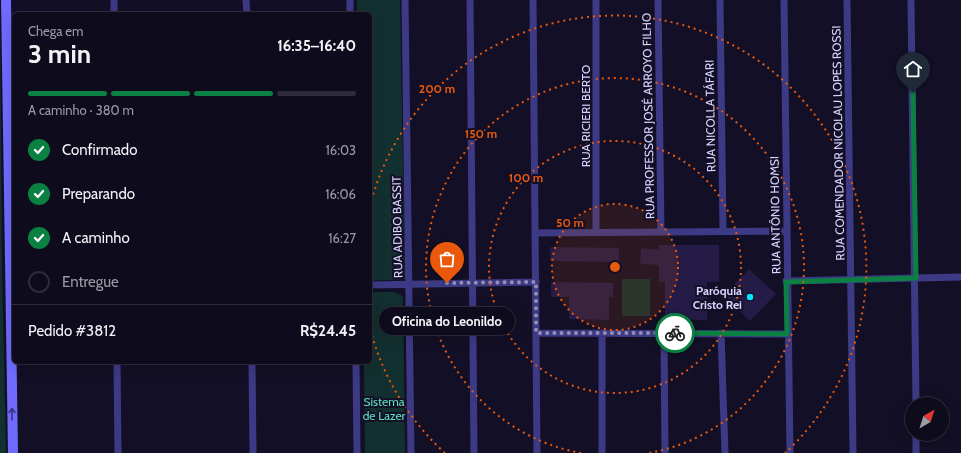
<!DOCTYPE html>
<html lang="pt">
<meta charset="utf-8">
<style>
body{margin:0;font-family:Cabin,sans-serif;background:#1c1929;color:#f1f3f6;height:100vh;display:flex;flex-direction:column;font-size:15px;white-space:nowrap}
*{box-sizing:border-box;margin:0}
p{font-size:13px;color:#9b9ba3}
.icon{flex:none;width:22px;height:22px;fill:none;stroke:currentColor;stroke-width:2;stroke-linecap:round;stroke-linejoin:round}
.map{position:relative;flex:1;overflow:hidden}
.sheet{position:absolute;left:12px;top:12px;width:360px;height:352px;display:flex;flex-direction:column;background:#0e0b1c;border-radius:6px;box-shadow:0 4px 16px #0002,0 0 0 1px #2e2b3b}
.sheet>*{flex:none}
.needle{width:26px;rotate:39deg}
.tools{position:absolute;left:905px;top:397px;display:grid;gap:8px}
.tools a{display:grid;place-items:center;width:44px;height:44px;border-radius:50%;background:#0e0b1c;box-shadow:0 4px 16px #0002,0 0 0 1px #2e2b3b;font-size:20px}
.pin{position:absolute;display:grid;place-items:center;width:34px;height:34px;color:#fff;margin:-41px -17px;border-radius:50% 50% 50% 0;rotate:-45deg;box-shadow:0 0 4px #0007}
.pin .icon{rotate:45deg}
.courier{position:absolute;display:grid;place-items:center;width:40px;height:40px;margin:-20px;border:3px solid #0b8043;border-radius:50%;background:#fff;color:#222;box-shadow:0 1px 5px #0007}
.bubble{position:absolute;height:28px;border-radius:14px;background:#0e0b1c;box-shadow:0 4px 16px #0002,0 0 0 1px #2e2b3b;font-size:13px;font-weight:700;line-height:28px;text-align:center}
.head em{font-style:normal;font-weight:700}
.head div{display:flex;flex-direction:column-reverse}
.head{display:flex;align-items:center;justify-content:space-between;height:68px;padding:0 16px}
h1{font-size:26px;font-weight:700;line-height:30px}
.bar{display:grid;grid-template-columns:repeat(4,1fr);gap:6px 4px;align-content:center;height:48px;padding:0 16px}
.bar i{height:5px;border-radius:3px;background:#2e2b3b}
.bar .selected{background:#0b8043}
.bar p{grid-column:span 4}
.line{display:flex;align-items:center;gap:10px;padding:0 16px;border-top:1px solid #2e2b3b}
.line div{flex:1}
ol{padding:0 16px;list-style:none}
li{display:flex;align-items:center;gap:12px;height:44px}
li p{margin-inline-start:auto}
li .icon{padding:4px;border-radius:50%;background:#0b8043;color:#fff;stroke-width:4}
li:last-child{color:#9b9ba3}
li i{width:22px;height:22px;border:2px solid #2e2b3b;border-radius:50%}
.map>svg:first-child{display:block}
</style>
<div class="map">
<svg width="961" height="453" viewBox="0 0 961 453">
<rect width="100%" height="100%" fill="#130f26"/>
<path fill="#12302f" d="M0,0L2,265L6,453H0Z
M357,0H400L405,279L370,281V14H357Z
M622,279H650V316H622Z
M370,292H394L403,296L405,453H365L364,362H370Z"/>
<path fill="#241b47" d="M659,245H719V282H707V320L665,319V282H659V265L640,264L641,248L659,250Z
M550,247L619,248V262L550,261Z
M749,269L776,294L750,321L727,299V292Z
M551,282L613,283V297H609V320L569,319V297H551Z"/>
<g fill="none" stroke-linecap="round" stroke-linejoin="round">
<path stroke="#3d3a85" stroke-width="7" d="M114,0V14
M246,0L247,14
M350,0V14
M405,0L411,453
M470,0L474,453
M533,0L537,453
M596,0V232
M658,0L661,232
M720,0L723,231
M784,0L790,453
M847,0L853,453
M911,0L916,404
M535,233L786,231
M786,281L961,277
M370,285L536,282
M536,333L787,334
M602,333V453
M664,333L665,453
M721,333L725,453
M117,362L118,453
M252,362L253,453
M356,362L357,453
M916,434V453"/>
<path stroke="#6f6bff" stroke-width="10" d="M6,0L13,453"/>
</g>
<defs><path id="oneway-shaft" d="M-6 0H5M1.5-3L5.5 0L1.5 3" fill="none" stroke-width="1.6" stroke-linecap="round" stroke-linejoin="round"/></defs>
<use stroke="#38347d" href="#oneway-shaft" transform="translate(12 414) rotate(-90)"/>
<g fill="none" stroke-linecap="round" stroke-linejoin="round">
<path stroke="#948fb3" stroke-width="4" stroke-dasharray="0 7.2" d="M447,283L536,282V333H675"/>
<path stroke="#0b8043" stroke-width="5" d="M675,333L787,334L786,282L916,278L913,93"/>
</g>
<circle cx="615" cy="267" r="63" fill="#e8590c" fill-opacity=".12"/>
<g fill="none" stroke="#e8590c" stroke-width="2" stroke-dasharray="2 4">
<circle cx="615" cy="267" r="63"/>
<circle cx="615" cy="267" r="126"/>
<path d="M581 453A189 189 0 1 1 649 453"/>
<path d="M445 453A252 252 0 0 1 370 328M370 206A252 252 0 1 1 785 453"/>
</g>
<circle fill="#00e5ff" stroke="#130f26" stroke-width="1.5" cx="750" cy="297" r="4"/>
<g text-anchor="middle" dominant-baseline="central" stroke-width="4" stroke-linejoin="round" paint-order="stroke">
<g font-size="12" fill="#d9d4ff" stroke="#130f26">
<text transform="translate(585 116) rotate(-90)">RUA RICIERI BERTO</text>
<text transform="translate(648 116) rotate(-91)">RUA PROFESSOR JOSÉ ARROYO FILHO</text>
<text transform="translate(710 116) rotate(-91)">RUA NICOLLA TÁFARI</text>
<text transform="translate(838 143) rotate(-91)">RUA COMENDADOR NICOLAU LOPES ROSSI</text>
<text transform="translate(775 215) rotate(-91)">RUA ANTÔNIO HOMSI</text>
<text transform="translate(397 227) rotate(-91)">RUA ADIBO BASSIT</text>
</g>
<g font-size="12" font-weight="bold" fill="#d9d4ff" stroke="#130f26" text-anchor="end">
<text x="742" y="290">Paróquia<tspan x="742" dy="14">Cristo Rei</tspan></text>
</g>
<g font-size="12" fill="#5fe0c0" stroke="#130f26">
<text x="384" y="401">Sistema<tspan x="384" dy="14">de Lazer</tspan></text>
</g>
</g>
<circle cx="615" cy="267" r="6" fill="#e8590c" stroke="#130f26" stroke-width="2"/>
<g font-size="12" text-anchor="middle" font-weight="bold" fill="#e8590c" stroke="#130f26" stroke-width="4" stroke-linejoin="round" paint-order="stroke">
<text x="437" y="93">200 m</text>
<text x="481" y="138">150 m</text>
<text x="526" y="182">100 m</text>
<text x="570" y="227">50 m</text>
</g>
</svg>
<div class="tools">
<a><svg class="needle" viewBox="-14 -14 28 28"><path d="M0-13l5 13h-10z" fill="#e53935"/><path d="M0 13l5-13h-10z" fill="#9b9ba3"/></svg></a>
</div>
<div class="pin" style="left:447px;top:283px;background:#ea580c"><svg class="icon" aria-label="bag" viewBox="0 0 24 24"><path d="M5 8h14l-1 12H6zM9 8a3 3 0 0 1 6 0"/></svg></div>
<div class="pin" style="left:913px;top:93px;background:#1f2937"><svg class="icon" aria-label="home" viewBox="0 0 24 24"><path d="M3 11l9-7 9 7M6 9v11h12V9"/></svg></div>
<div class="courier" style="left:675px;top:333px"><svg class="icon" aria-label="bike" viewBox="0 0 24 24"><circle cx="6" cy="16" r="4"/><circle cx="18" cy="16" r="4"/><path d="M6 16l4-8h5l3 8M10 8l3 8H6M13 5h3"/></svg></div>
<div class="bubble" style="left:379px;top:307px;width:136px">Oficina do Leonildo</div>
<section class="sheet">
<div class="head"><div><h1>3 min</h1><p>Chega em</p></div><em>16:35–16:40</em></div>
<div class="bar"><i class="selected"></i><i class="selected"></i><i class="selected"></i><i></i><p>A caminho · 380 m</p></div>
<ol>
<li><svg class="icon" aria-label="check" viewBox="0 0 24 24"><path d="M5 12l5 5 9-10"/></svg>Confirmado<p>16:03</p></li>
<li><svg class="icon" aria-label="check" viewBox="0 0 24 24"><path d="M5 12l5 5 9-10"/></svg>Preparando<p>16:06</p></li>
<li><svg class="icon" aria-label="check" viewBox="0 0 24 24"><path d="M5 12l5 5 9-10"/></svg>A caminho<p>16:27</p></li>
<li><i></i>Entregue</li>
</ol>
<div class="line" style="height:52px"><div>Pedido #3812</div><b>R$24.45</b></div>
</section>
</div>
